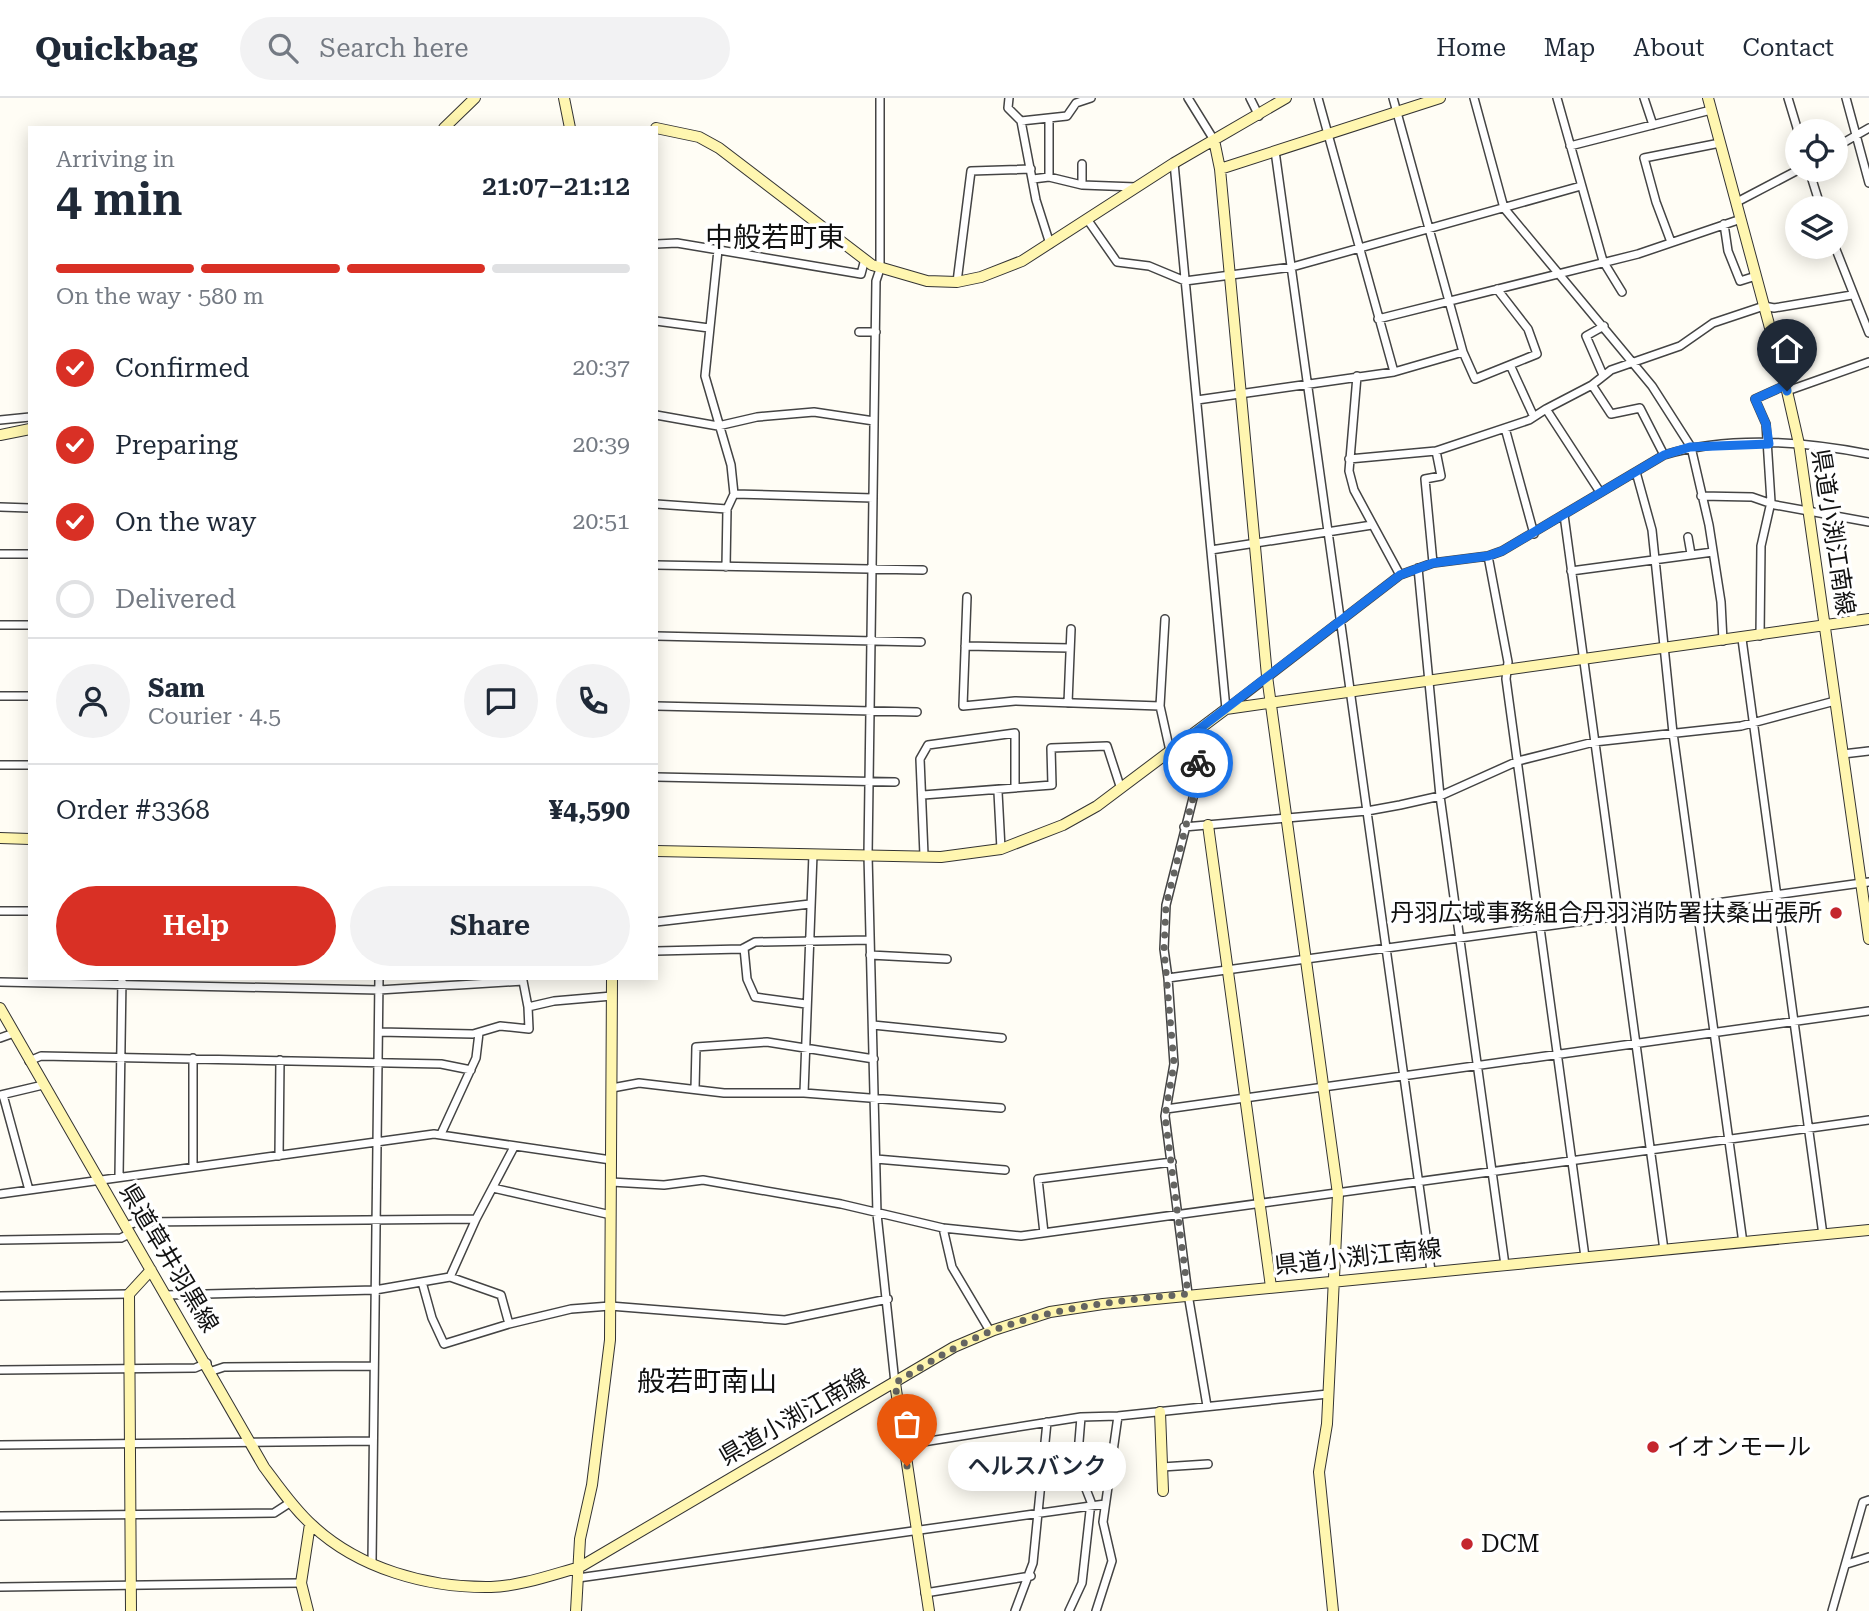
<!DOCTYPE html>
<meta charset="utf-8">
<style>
body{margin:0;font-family:"Roboto Serif","Noto Sans JP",serif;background:#f2f2f3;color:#1f2937;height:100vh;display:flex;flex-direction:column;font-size:26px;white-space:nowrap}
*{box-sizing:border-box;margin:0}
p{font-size:23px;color:#747a83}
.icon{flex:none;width:38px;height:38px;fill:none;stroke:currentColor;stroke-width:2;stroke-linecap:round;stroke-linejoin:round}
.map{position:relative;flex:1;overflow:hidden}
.details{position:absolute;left:28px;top:28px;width:630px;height:854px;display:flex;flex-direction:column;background:#fff;border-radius:0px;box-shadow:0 4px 18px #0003}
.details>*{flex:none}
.controls{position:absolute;left:1785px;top:21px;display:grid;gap:14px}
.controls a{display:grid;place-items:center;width:63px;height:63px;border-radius:50%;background:#fff;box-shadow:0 4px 18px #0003;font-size:35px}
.pin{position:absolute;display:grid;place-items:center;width:60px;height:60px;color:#fff;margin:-72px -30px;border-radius:50% 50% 50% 0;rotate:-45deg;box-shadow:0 0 7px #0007}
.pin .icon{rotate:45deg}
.courier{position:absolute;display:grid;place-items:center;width:70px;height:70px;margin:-35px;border:5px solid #1a73e8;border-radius:50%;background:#fff;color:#222;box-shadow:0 2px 9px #0007}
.bubble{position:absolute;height:49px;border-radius:24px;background:#fff;box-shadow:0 4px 18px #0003;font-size:23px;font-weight:600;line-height:49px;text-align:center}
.headline em{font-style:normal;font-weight:600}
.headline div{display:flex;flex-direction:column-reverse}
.headline{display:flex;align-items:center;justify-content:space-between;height:119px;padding:0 28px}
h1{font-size:46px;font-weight:600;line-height:52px}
.bar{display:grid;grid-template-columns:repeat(4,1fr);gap:10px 7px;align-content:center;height:84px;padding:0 28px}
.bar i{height:9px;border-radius:5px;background:#e0e1e3}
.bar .selected{background:#d93025}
.bar p{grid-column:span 4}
.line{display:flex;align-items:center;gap:18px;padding:0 28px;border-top:2px solid #e0e1e3}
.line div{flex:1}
.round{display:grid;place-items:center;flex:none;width:74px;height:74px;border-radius:37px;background:#f2f2f3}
ol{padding:0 28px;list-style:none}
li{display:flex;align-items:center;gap:21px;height:77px}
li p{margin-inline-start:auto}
li .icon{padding:7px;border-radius:50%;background:#d93025;color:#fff;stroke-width:4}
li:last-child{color:#747a83}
li i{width:38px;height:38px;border:4px solid #e0e1e3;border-radius:50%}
.cta{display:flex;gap:14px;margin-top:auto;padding:14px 28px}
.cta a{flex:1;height:80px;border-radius:42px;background:#d93025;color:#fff;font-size:28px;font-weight:600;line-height:80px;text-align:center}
.cta a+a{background:#f2f2f3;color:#1f2937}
header{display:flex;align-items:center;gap:42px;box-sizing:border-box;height:98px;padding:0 35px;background:#fff;border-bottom:2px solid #e0e1e3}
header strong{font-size:33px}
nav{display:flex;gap:38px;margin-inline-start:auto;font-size:24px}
.search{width:490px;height:63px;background:#f2f2f3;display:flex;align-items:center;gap:18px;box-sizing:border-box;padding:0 24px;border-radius:38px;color:#747a83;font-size:26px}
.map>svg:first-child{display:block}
</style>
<header>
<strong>Quickbag</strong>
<div class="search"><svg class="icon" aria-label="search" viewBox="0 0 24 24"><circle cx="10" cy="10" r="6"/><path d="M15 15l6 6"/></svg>Search here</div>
<nav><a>Home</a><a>Map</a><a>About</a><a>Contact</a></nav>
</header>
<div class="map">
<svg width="1869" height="1513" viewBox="0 0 1869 1513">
<rect width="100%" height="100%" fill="#fffdf5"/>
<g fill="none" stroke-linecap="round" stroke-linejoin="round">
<defs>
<path id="street" d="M880,0V171L876,183L868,757L877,1116L895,1285
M1009,0L1008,10L1021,23L1036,102L1050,146
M1188,0L1214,42
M1250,0L1259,18
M1318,0L1394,274
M1393,0L1463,254L1475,281L1537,256L1528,231L1497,191
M1474,0L1504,110L1652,288L1691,349L1709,427L1721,504L1723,543
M1557,0L1603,163L1622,194
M1644,0L1653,27
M1788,0L1798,33
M1846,0L1869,85
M1049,20V79
M1021,23L1067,18L1076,5L1091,0
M1570,48L1711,12
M1836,49L1869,30
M1275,53L1431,1173
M1174,65L1226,611L1400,477L1433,465L1488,458L1502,453L1664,357C1728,338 1803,343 1869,356
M1809,72L1821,110
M1033,81L1049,79L1082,87L1136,89
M1082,87V66
M1737,104L1798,72
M1087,121L1117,164L1149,168L1185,183L1292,169L1581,88
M1724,126L1728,153L1740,183L1756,178
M1671,144L1656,104L1644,60L1720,45
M656,146L677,145L861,176L865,161
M1835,149L1869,235
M718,152L705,278L731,367L734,396L727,411L726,469
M957,184L971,73L1031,71
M1378,221L1638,156L1741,121
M656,223L709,230
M859,234H876
M1511,269L1533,317
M1603,277L1586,238L1604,228
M1357,278L1349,373L1354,392L1400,477
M1592,287L1611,316L1640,310L1664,357
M1787,293L1869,264
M1197,302L1394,274L1463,254
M1546,311L1592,287L1611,272L1680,248L1713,225L1764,208L1774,210L1852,197
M656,317L718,328L757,319L814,314L874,323
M0,322L30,319
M1505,330L1534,436
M1349,361L1436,353L1529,322L1546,311L1600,394
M1636,374L1652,432L1673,635L1743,1145
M734,396L873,400
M1701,398L1752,399L1775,407L1869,424
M656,406L727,411
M0,409L30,410
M1564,417L1664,1152
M1688,439L1691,456
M1211,452L1372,427
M0,456H30
M1488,458L1508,564L1506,581L1585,1159
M1433,465L1425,381L1441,378L1436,353
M656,467L923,472
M1418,470L1440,698L1505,1167
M1571,473L1713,454
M1849,489L1854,524
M967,499L963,608L1015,603L1160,608L1170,653
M0,527H30
M656,538L921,544
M1760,538L1761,448L1771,404L1766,326L1755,301L1786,287
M1742,541L1823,1137
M965,548L1070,550
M0,598H30
M1068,605L1071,531
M656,608L917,614
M1160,608L1165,521
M1843,656L1869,653
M0,667H30
M656,679L895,684
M998,694L1001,751
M923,697L1052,687L1051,650L1107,648L1120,688
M1184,729L1367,713L1400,707L1440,698L1518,663L1594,644L1741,628L1835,603
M924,757L920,661L928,647L1015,635V689
M0,813H30
M656,824L810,806
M744,850L747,881L755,899L806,906
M656,853L742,851L755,844L870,842
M870,857L947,861
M1168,880L1164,851L1166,807L1195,692L1199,661L1194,635
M0,884L379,892L523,883L528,909
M873,927L1002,940
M379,934L473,936L500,928L529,931L528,909L554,903L612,898
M0,940L14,935
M29,963L41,958L441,966L471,972
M612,990L639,985L724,995H804L1001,1010
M695,991L696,949L767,944L874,961
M804,995L813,756
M1,997L43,987
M3,997L29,1092
M1166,1011L1869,913
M441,1036L476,960L479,935
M279,1058L280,962
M876,1061L1005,1072
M193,1069V960
M119,1078L122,880
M611,1084L664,1087L703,1082L841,1106L943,1130L1021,1138L1869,1022
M493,1090L611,1117
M0,1096L434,1036L611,1062
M125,1128L138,1124L476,1121
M943,1130L952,1169L990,1233
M1044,1135L1038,1081L1172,1064
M0,1142L121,1140L129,1136
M450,1179L476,1121L514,1049
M422,1184L432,1220L444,1246L509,1226
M166,1197L375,1192L450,1179L501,1197L509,1226L571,1211L610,1208L785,1222L888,1201
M0,1198L129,1196
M0,1272L195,1270L207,1265
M212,1273L224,1269L374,1268
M1207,1308L1188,1196L1165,1018L1174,966L1168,880L1869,784
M0,1347L373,1343
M904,1347L1081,1319L1118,1318L1328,1296
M1162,1369L1208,1366
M0,1418L274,1415L291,1404
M372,1464L379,880
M1847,1466L1869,1459
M578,1480L1105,1406
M0,1489L301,1485
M925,1495L1031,1478
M1015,1513L1033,1465L1047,1324
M1069,1513L1082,1485L1091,1404L1077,1368L1081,1319
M1096,1513L1112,1463L1103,1424L1118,1318
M1832,1513L1863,1404L1869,1402"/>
<path id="secondary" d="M564,0L570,30
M1708,0L1787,293L1799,346L1869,841
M444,30L475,0
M656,30L699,39L719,50L872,167L927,183L957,184L981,179L1022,163L1174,65L1286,0
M1214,42L1220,71L1267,578L1338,1096L1327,1326L1319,1374L1333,1513
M1220,71L1440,0
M0,337L30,331
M1208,727L1271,1189
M0,740L30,741
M656,753L941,759L1001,751L1063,727L1097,708L1226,611L1869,521
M0,910L264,1369C279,1389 294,1411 312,1427C359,1471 428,1490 491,1489C521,1488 551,1477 580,1469L954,1249L994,1232L1050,1214L1103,1206L1869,1132
M895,1285L929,1513
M1160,1314L1163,1393
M131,1513L129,1196L151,1172
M308,1513L301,1485L310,1426
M576,1513L580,1441L592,1387L610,1242L612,880"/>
</defs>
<use href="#street" stroke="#444" stroke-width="10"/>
<use href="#secondary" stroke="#333" stroke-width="12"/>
<use href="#street" stroke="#fff" stroke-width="7"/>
<use href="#secondary" stroke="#fff6b0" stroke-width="10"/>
</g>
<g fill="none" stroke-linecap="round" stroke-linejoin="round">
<path stroke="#646461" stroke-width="7" stroke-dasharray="0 12.6" d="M907,1368L895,1285C927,1266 959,1245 994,1232C1056,1209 1123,1202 1188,1196L1165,1018L1174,966L1164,851L1166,807L1195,692L1198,665"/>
<path stroke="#1a73e8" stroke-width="9" d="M1198,665L1194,635L1400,477L1433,465L1488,458L1502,453L1664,357L1690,349L1769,346L1766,326L1755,301L1786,287L1787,293"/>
</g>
<g fill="#c4262e" stroke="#fff" stroke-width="2.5">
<circle cx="1836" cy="815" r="7"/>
<circle cx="1653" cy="1349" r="7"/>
<circle cx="1467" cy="1446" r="7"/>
</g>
<g text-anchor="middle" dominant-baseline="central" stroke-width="7" stroke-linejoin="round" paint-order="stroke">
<g font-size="24" fill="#111" stroke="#fff">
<text transform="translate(1833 434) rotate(81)">県道小渕江南線</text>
<text transform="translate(1358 1159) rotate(-6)">県道小渕江南線</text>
<text transform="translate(169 1160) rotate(59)">県道草井羽黒線</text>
<text transform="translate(794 1319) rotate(-30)">県道小渕江南線</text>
</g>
<g font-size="24" fill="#111" stroke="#fff" text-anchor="start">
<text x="1822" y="815" text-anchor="end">丹羽広域事務組合丹羽消防署扶桑出張所</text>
<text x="1667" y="1349">イオンモール</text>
<text x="1481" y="1446">DCM</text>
</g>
<g font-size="28" fill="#111" stroke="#fff">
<text x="775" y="139">中般若町東</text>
<text x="707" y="1283">般若町南山</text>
</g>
</g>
</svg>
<div class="controls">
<a><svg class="icon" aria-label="locate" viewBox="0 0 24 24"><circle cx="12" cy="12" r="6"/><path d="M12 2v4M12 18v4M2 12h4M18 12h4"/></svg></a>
<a><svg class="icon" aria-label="layers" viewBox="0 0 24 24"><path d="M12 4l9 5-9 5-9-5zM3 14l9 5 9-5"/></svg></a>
</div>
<div class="pin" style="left:907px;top:1368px;background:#ea580c"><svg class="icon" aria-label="bag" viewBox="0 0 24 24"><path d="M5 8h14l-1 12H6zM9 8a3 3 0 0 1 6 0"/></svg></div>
<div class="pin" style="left:1787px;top:293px;background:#1f2937"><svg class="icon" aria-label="home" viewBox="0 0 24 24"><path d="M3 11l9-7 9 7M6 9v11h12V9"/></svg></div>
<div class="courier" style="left:1198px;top:665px"><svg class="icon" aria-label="bike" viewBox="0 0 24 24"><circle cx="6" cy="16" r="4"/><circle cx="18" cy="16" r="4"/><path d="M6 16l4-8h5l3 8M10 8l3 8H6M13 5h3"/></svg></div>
<div class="bubble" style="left:948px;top:1344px;width:178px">ヘルスバンク</div>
<section class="details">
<div class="headline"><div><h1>4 min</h1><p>Arriving in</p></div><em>21:07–21:12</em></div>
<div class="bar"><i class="selected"></i><i class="selected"></i><i class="selected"></i><i></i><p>On the way · 580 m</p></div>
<ol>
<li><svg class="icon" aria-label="check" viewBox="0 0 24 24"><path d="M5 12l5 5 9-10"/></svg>Confirmed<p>20:37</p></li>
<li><svg class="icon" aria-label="check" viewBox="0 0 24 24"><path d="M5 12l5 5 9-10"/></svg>Preparing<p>20:39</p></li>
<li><svg class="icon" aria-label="check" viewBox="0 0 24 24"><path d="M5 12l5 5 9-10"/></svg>On the way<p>20:51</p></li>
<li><i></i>Delivered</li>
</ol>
<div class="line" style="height:126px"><a class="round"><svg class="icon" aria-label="person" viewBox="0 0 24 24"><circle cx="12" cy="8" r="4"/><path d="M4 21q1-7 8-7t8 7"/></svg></a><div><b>Sam</b><p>Courier · 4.5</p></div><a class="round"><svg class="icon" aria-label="chat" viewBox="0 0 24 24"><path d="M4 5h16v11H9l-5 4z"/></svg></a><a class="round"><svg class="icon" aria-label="phone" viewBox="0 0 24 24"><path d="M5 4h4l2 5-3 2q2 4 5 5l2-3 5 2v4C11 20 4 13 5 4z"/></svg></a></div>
<div class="line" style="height:91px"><div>Order #3368</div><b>¥4,590</b></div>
<div class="cta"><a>Help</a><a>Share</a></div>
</section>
</div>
